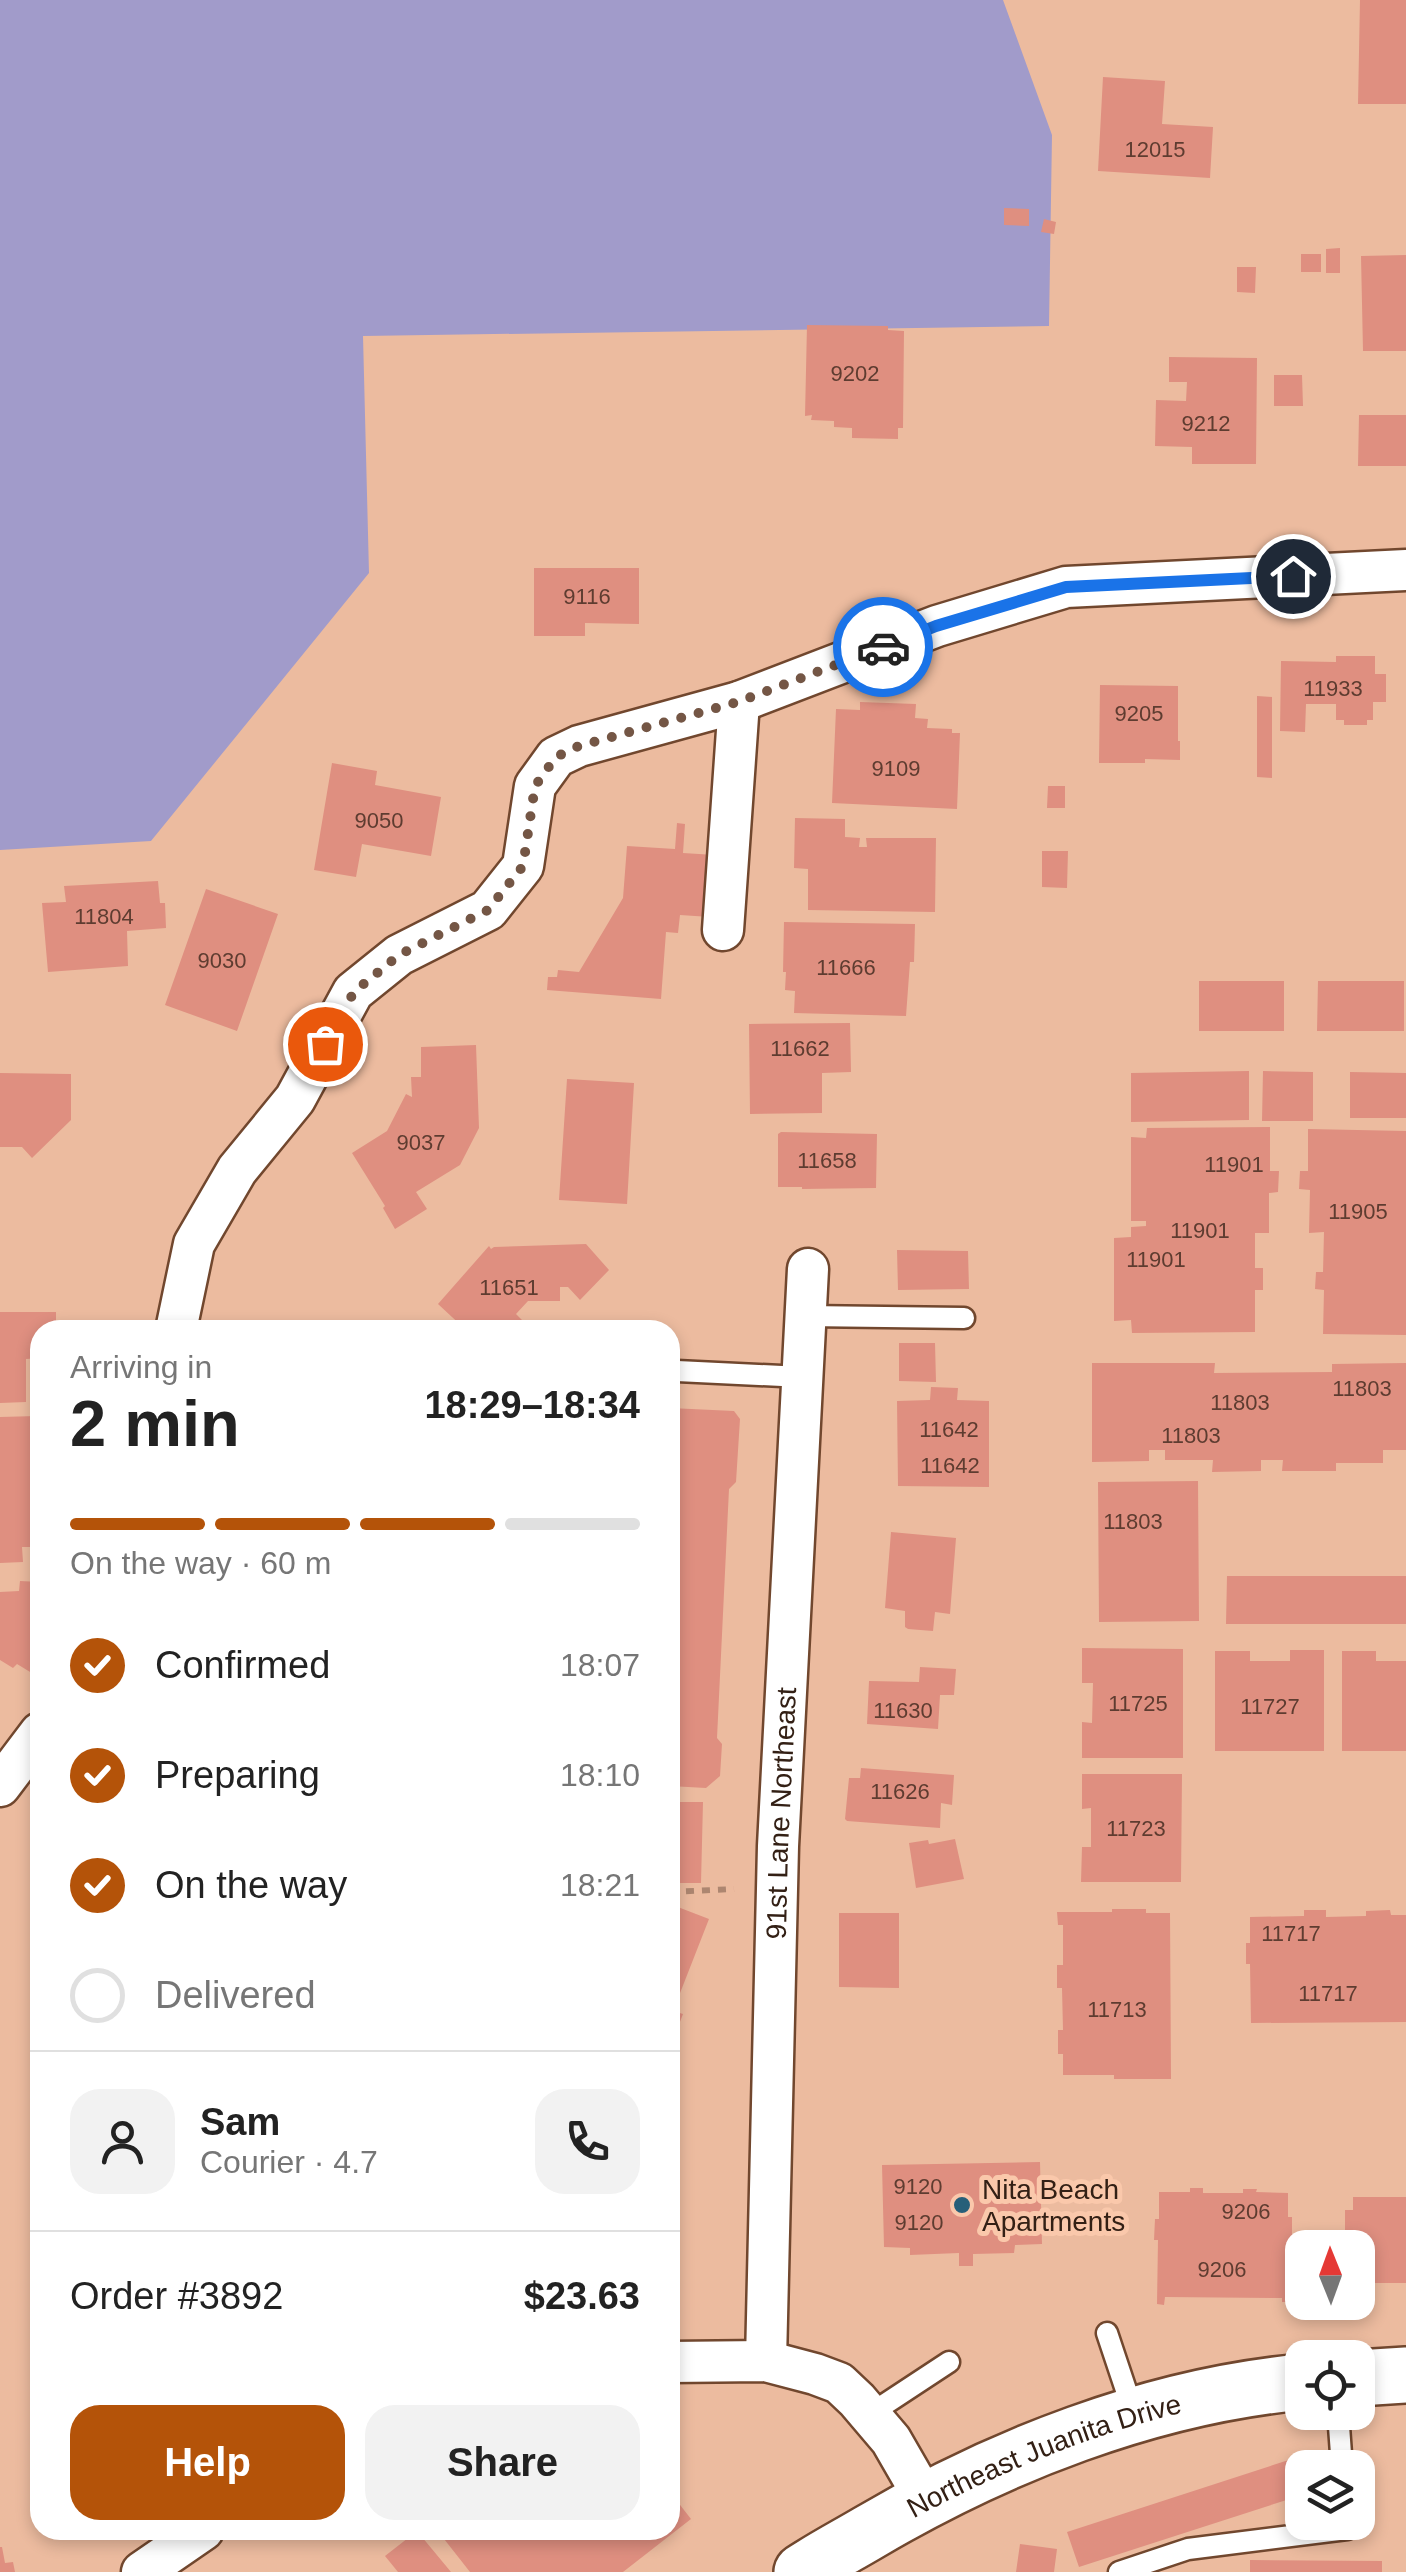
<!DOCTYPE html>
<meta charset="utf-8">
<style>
body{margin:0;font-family:Arial,sans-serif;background:#f2f2f2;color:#222;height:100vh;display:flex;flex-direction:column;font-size:38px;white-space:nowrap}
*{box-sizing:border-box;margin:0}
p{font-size:32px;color:#767676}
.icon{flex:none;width:55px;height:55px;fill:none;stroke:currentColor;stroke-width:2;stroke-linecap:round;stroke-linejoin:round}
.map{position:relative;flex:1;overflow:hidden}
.sheet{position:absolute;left:30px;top:1320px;width:650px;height:1220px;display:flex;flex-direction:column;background:#fff;border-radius:30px;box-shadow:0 5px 15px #0003}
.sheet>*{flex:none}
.needle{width:65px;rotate:359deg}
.controls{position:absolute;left:1285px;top:2230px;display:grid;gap:20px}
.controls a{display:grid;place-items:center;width:90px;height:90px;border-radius:20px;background:#fff;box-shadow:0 5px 15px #0003;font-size:50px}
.pin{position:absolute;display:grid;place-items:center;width:85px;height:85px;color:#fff;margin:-42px;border:5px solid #fff;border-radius:50%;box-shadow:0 2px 10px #0007}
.courier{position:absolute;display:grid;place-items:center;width:100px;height:100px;margin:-50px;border:8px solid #1a73e8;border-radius:50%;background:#fff;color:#222;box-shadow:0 2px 12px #0007}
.overview em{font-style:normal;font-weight:700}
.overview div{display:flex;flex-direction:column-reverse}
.overview{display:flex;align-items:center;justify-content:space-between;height:170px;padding:0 40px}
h1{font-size:65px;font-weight:700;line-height:75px}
.bar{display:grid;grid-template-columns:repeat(4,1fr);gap:15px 10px;align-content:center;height:120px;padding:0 40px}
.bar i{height:12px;border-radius:8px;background:#e0e0e0}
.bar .on{background:#b45309}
.bar p{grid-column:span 4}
.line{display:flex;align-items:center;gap:25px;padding:0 40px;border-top:2px solid #e0e0e0}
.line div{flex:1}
.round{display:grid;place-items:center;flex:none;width:105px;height:105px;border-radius:30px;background:#f2f2f2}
ol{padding:0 40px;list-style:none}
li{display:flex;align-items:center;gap:30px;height:110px}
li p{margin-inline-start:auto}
li .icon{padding:10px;border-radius:50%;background:#b45309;color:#fff;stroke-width:4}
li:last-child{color:#767676}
li i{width:55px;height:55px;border:5px solid #e0e0e0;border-radius:50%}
.button{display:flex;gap:20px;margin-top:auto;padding:20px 40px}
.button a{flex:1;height:115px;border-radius:30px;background:#b45309;color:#fff;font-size:40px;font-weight:700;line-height:115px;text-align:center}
.button a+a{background:#f2f2f2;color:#222}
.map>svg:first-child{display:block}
</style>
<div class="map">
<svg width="1406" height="2572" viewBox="0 0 1406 2572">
<rect width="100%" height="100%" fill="#ecbb9f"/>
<path fill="#a19bca" d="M0,0H1003L1052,135L1049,326L363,336L369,573L151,841L0,850Z"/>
<path fill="#df8f80" d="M1360,0H1406V104H1358Z
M1103,77L1165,81L1162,124L1213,127L1210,178L1098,171Z
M1004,208L1029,209V226L1004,225Z
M1044,219L1056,222L1054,234L1041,232Z
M1340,248V273H1326V249Z
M1301,254H1321V272H1301Z
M1406,255V351H1363L1361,256Z
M1237,267H1256L1255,293L1237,292Z
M807,325L888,326V330L904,331L903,428H898V439L852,438V428L834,427V421L811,420L812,415L805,416Z
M1169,357L1257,358L1256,464H1192V447L1155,446L1156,400L1186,401L1187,382H1169Z
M1274,375H1302L1303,406H1274Z
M1359,415H1406V466H1358Z
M534,568H639V624L585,623V636H534Z
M1336,656H1375V674H1386V702H1373V720H1367V725H1344V720H1336V704H1306L1305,732L1280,731L1281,661L1336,662Z
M1100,685L1178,686V741H1180V760L1145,759V763H1099Z
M1257,696L1272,697V778L1257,777Z
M860,702L916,704L915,718L928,719L927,728L952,729V733H960L957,809L832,803L836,709L860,710Z
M332,763L377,771L375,785L441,797L431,856L362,844L356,877L314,870Z
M1048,786H1065V808H1047Z
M795,818L845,819V837L860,838L859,847H867L866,838H936L935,912L808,910V869L794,868Z
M677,823L685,824L683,853L715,855L710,917L680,915L678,933L666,932L661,999L547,990L548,977H557L558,970L579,972L623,898L627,846L675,849Z
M1042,851H1068L1067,888L1042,887Z
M158,881L160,903H165L166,928L127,931L128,966L48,972L42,903L66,902L64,886Z
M206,889L278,914L237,1031L165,1005Z
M784,922L915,924L914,962H910L906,1016L794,1013L795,991L785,990L786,972H783Z
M1199,981H1284V1031H1199Z
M1318,981H1404V1031H1317Z
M850,1023L851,1072L822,1073V1113L750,1114L749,1024Z
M476,1045L479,1128L460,1165L416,1192L427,1209L395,1229L383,1208L385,1206L352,1153L387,1131L406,1094L412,1097L411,1077H421V1047Z
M1249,1071V1120L1131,1122V1073Z
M1263,1071L1313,1072V1121H1262Z
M1350,1072L1406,1073V1118H1350Z
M0,1073L71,1074V1120L32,1158L22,1147H0Z
M567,1079L634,1083L627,1204L559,1200Z
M1270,1127V1171H1279L1278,1192L1269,1193V1233H1255V1268H1263V1290H1255V1332L1132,1333L1131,1320L1114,1321V1238L1131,1237V1227L1146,1226V1221H1131V1137L1146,1138L1147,1128Z
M1308,1129L1406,1131V1335L1323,1334L1324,1290L1315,1289L1316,1272H1323L1324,1232L1309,1233L1310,1190L1299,1189L1300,1171H1308Z
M781,1132L877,1134L876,1188L802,1189V1187H778V1134Z
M586,1244L609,1270L580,1300L568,1287H560V1301H528L516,1314L522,1320L512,1330H466L438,1304L489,1246L491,1249L494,1247Z
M897,1250L968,1251L969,1289L898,1290Z
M0,1312H56V1330H40V1358L26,1359V1402L0,1403Z
M899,1343H935L936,1382L899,1381Z
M1092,1363H1215L1214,1373L1332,1372V1364L1406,1363V1450H1383V1463H1336V1471H1282L1283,1460H1261V1471L1212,1472L1213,1460H1165V1450H1149V1461L1092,1462Z
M931,1387L958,1388L957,1400L989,1401V1487L898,1486L897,1401L930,1400Z
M670,1408L734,1411L740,1419L736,1482L729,1489L717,1738L722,1744L720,1776L706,1788L670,1786Z
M37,1416L38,1438H40V1547H22L23,1562L0,1563V1417Z
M1198,1481L1199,1621L1099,1622L1098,1482Z
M891,1532L956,1538L950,1614L935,1612L933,1631L908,1629L905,1627V1611L885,1608Z
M1227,1576H1406V1624H1226Z
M20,1581L40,1582V1678L17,1664L13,1668L0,1660V1592L19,1591Z
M1082,1648L1183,1649V1758H1082V1722L1092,1723L1093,1683H1082Z
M1290,1650H1324V1751H1215V1651H1250V1661H1290Z
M1342,1651H1376V1661H1406V1751H1342Z
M920,1667L956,1669L954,1695H940L938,1729L867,1724L869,1681L919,1682Z
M861,1768L954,1775L952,1805L941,1803L940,1828L847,1821L845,1819L849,1778H860Z
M1082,1774H1182L1181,1882H1081L1082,1847H1091V1808L1082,1809Z
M670,1802H703L701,1883H670Z
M955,1839L964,1879L916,1888L909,1843L928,1840L929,1844Z
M670,1904L709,1919L673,2011L683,2014L670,2048Z
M1112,1909H1146V1913H1170L1171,2079H1114V2075H1063V2054H1058V2030H1063L1062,1988H1057V1965H1063V1925H1058L1057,1912H1112Z
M1304,1910H1326V1917L1366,1916V1911L1390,1910L1391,1915H1406V2022L1251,2023L1250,1964H1246V1943H1250V1917L1304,1916Z
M839,1913H899V1988L839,1987Z
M1040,2162L1042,2244L1015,2245L1014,2253L973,2254V2266H959V2253L910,2255V2248L884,2247L882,2165Z
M1190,2188H1203V2193H1243V2189H1257L1256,2192L1288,2193V2217H1292V2239H1288L1287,2302H1282V2298L1165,2297L1164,2305L1157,2304L1158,2240H1154L1155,2219H1159V2192H1190Z
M1353,2197H1406V2283H1358V2248H1345V2210H1353Z
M1301,2456L1304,2468H1302V2495L1079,2567L1067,2532Z
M670,2492L691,2519L623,2572H470L437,2530H670Z
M417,2531L451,2572H398L385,2556Z
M1020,2544L1057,2549L1054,2572H1016Z
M0,2547H2L5,2563L13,2562L15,2572H0Z
M1250,2560L1382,2561V2572H1250Z"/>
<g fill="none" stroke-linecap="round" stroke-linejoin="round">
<defs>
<path id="lane" d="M806,1316L964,1318
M677,1371L802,1377
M1107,2333L1134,2414
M1338,2412L1342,2468
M870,2414L949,2362
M1119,2572L1188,2549L1347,2529L1346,2522"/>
<g id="street">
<path d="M723,930L739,702"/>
<path d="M176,1330L194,1244L237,1170L295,1099L353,992L399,955L488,910L523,866L535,786L556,757L579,746L739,702L937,626L1066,587L1406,570"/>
<path d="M0,1786L40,1733"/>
<path id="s1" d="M766,2361L778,1846L808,1269"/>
<path d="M670,2362L766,2361L815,2374L839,2383L857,2400L891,2440L925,2499"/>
<path d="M142,2572L203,2530"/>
</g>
<g id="secondary">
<path d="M1358,2378L1406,2375"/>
<path id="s2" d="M802,2572C823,2558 846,2546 868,2533C998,2456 1151,2396 1302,2382"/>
</g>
</defs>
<use href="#lane" stroke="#71472e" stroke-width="25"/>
<use href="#street" stroke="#71472e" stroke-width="45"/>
<use href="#secondary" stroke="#71472e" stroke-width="60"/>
<path stroke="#ad8670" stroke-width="6" stroke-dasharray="8 8" stroke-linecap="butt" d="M670,1892L734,1889"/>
<use href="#lane" stroke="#fff" stroke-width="20"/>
<use href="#street" stroke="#fff" stroke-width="40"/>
<use href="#secondary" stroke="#fff" stroke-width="55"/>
</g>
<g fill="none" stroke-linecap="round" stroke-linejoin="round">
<path stroke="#745645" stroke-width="10" stroke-dasharray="0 18" d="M325,1044L354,992L399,955L488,910L523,866L535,786L556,757L579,746L738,702L883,647"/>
<path stroke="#1a73e8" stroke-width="12" d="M883,647L936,626L1066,587L1293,576"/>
</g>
<circle fill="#275f79" stroke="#fac8ab" stroke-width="4" cx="962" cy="2205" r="10"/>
<g text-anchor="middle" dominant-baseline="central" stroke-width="10" stroke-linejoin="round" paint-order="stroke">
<g font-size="22" fill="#5e3c30">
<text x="1155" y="149">12015</text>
<text x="855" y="373">9202</text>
<text x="1206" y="423">9212</text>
<text x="587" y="596">9116</text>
<text x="1333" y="688">11933</text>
<text x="1139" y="713">9205</text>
<text x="896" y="768">9109</text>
<text x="379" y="820">9050</text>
<text x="104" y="916">11804</text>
<text x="222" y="960">9030</text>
<text x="846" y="967">11666</text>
<text x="800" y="1048">11662</text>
<text x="421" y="1142">9037</text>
<text x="827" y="1160">11658</text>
<text x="1234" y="1164">11901</text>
<text x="1358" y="1211">11905</text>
<text x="1200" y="1230">11901</text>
<text x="1156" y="1259">11901</text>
<text x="509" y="1287">11651</text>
<text x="1362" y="1388">11803</text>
<text x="1240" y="1402">11803</text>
<text x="949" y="1429">11642</text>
<text x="1191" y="1435">11803</text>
<text x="950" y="1465">11642</text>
<text x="1133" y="1521">11803</text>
<text x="1138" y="1703">11725</text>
<text x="1270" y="1706">11727</text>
<text x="903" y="1710">11630</text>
<text x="900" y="1791">11626</text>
<text x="1136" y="1828">11723</text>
<text x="1291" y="1933">11717</text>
<text x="1328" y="1993">11717</text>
<text x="1117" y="2009">11713</text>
<text x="918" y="2186">9120</text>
<text x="1246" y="2211">9206</text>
<text x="919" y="2222">9120</text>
<text x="1222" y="2269">9206</text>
</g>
<g font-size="28" fill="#332015" stroke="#fac8ab">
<text stroke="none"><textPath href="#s1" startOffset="548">91st Lane Northeast</textPath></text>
<text stroke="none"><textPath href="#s2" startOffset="270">Northeast Juanita Drive</textPath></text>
</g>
<g font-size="28" fill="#332015" stroke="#fac8ab" text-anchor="start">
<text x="982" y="2189">Nita Beach<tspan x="982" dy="32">Apartments</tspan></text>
</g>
</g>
</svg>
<div class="controls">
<a><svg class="needle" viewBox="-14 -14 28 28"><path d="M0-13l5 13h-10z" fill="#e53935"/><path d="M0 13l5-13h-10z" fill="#767676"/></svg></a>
<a><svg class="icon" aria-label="locate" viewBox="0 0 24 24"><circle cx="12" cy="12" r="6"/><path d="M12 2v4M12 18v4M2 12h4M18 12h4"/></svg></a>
<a><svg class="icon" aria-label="layers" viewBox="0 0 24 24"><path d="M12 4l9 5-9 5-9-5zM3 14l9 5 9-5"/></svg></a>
</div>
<div class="pin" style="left:325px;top:1044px;background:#ea580c"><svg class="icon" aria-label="bag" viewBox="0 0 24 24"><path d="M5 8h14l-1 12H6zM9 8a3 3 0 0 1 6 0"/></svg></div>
<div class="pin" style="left:1293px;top:576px;background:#1f2937"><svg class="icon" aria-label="home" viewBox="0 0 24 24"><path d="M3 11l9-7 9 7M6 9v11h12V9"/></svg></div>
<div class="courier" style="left:883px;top:647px"><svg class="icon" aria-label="car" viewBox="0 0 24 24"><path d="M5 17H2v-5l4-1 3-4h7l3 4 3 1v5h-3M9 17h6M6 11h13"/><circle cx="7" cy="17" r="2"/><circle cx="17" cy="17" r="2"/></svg></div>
<section class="sheet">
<div class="overview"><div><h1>2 min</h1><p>Arriving in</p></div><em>18:29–18:34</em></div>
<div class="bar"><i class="on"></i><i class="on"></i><i class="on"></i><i></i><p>On the way · 60 m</p></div>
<ol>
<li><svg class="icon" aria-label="check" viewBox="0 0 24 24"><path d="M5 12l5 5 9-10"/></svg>Confirmed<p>18:07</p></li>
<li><svg class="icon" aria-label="check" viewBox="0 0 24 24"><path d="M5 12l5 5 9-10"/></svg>Preparing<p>18:10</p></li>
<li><svg class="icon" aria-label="check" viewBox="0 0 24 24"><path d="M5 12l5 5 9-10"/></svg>On the way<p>18:21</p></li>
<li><i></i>Delivered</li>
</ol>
<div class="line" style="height:180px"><a class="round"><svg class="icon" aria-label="person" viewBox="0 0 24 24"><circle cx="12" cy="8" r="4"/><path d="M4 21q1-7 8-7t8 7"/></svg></a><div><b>Sam</b><p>Courier · 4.7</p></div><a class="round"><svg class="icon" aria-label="phone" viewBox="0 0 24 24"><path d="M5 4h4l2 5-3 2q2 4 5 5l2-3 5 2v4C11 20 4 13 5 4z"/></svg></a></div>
<div class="line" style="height:130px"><div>Order #3892</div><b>$23.63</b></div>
<div class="button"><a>Help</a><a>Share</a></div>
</section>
</div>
